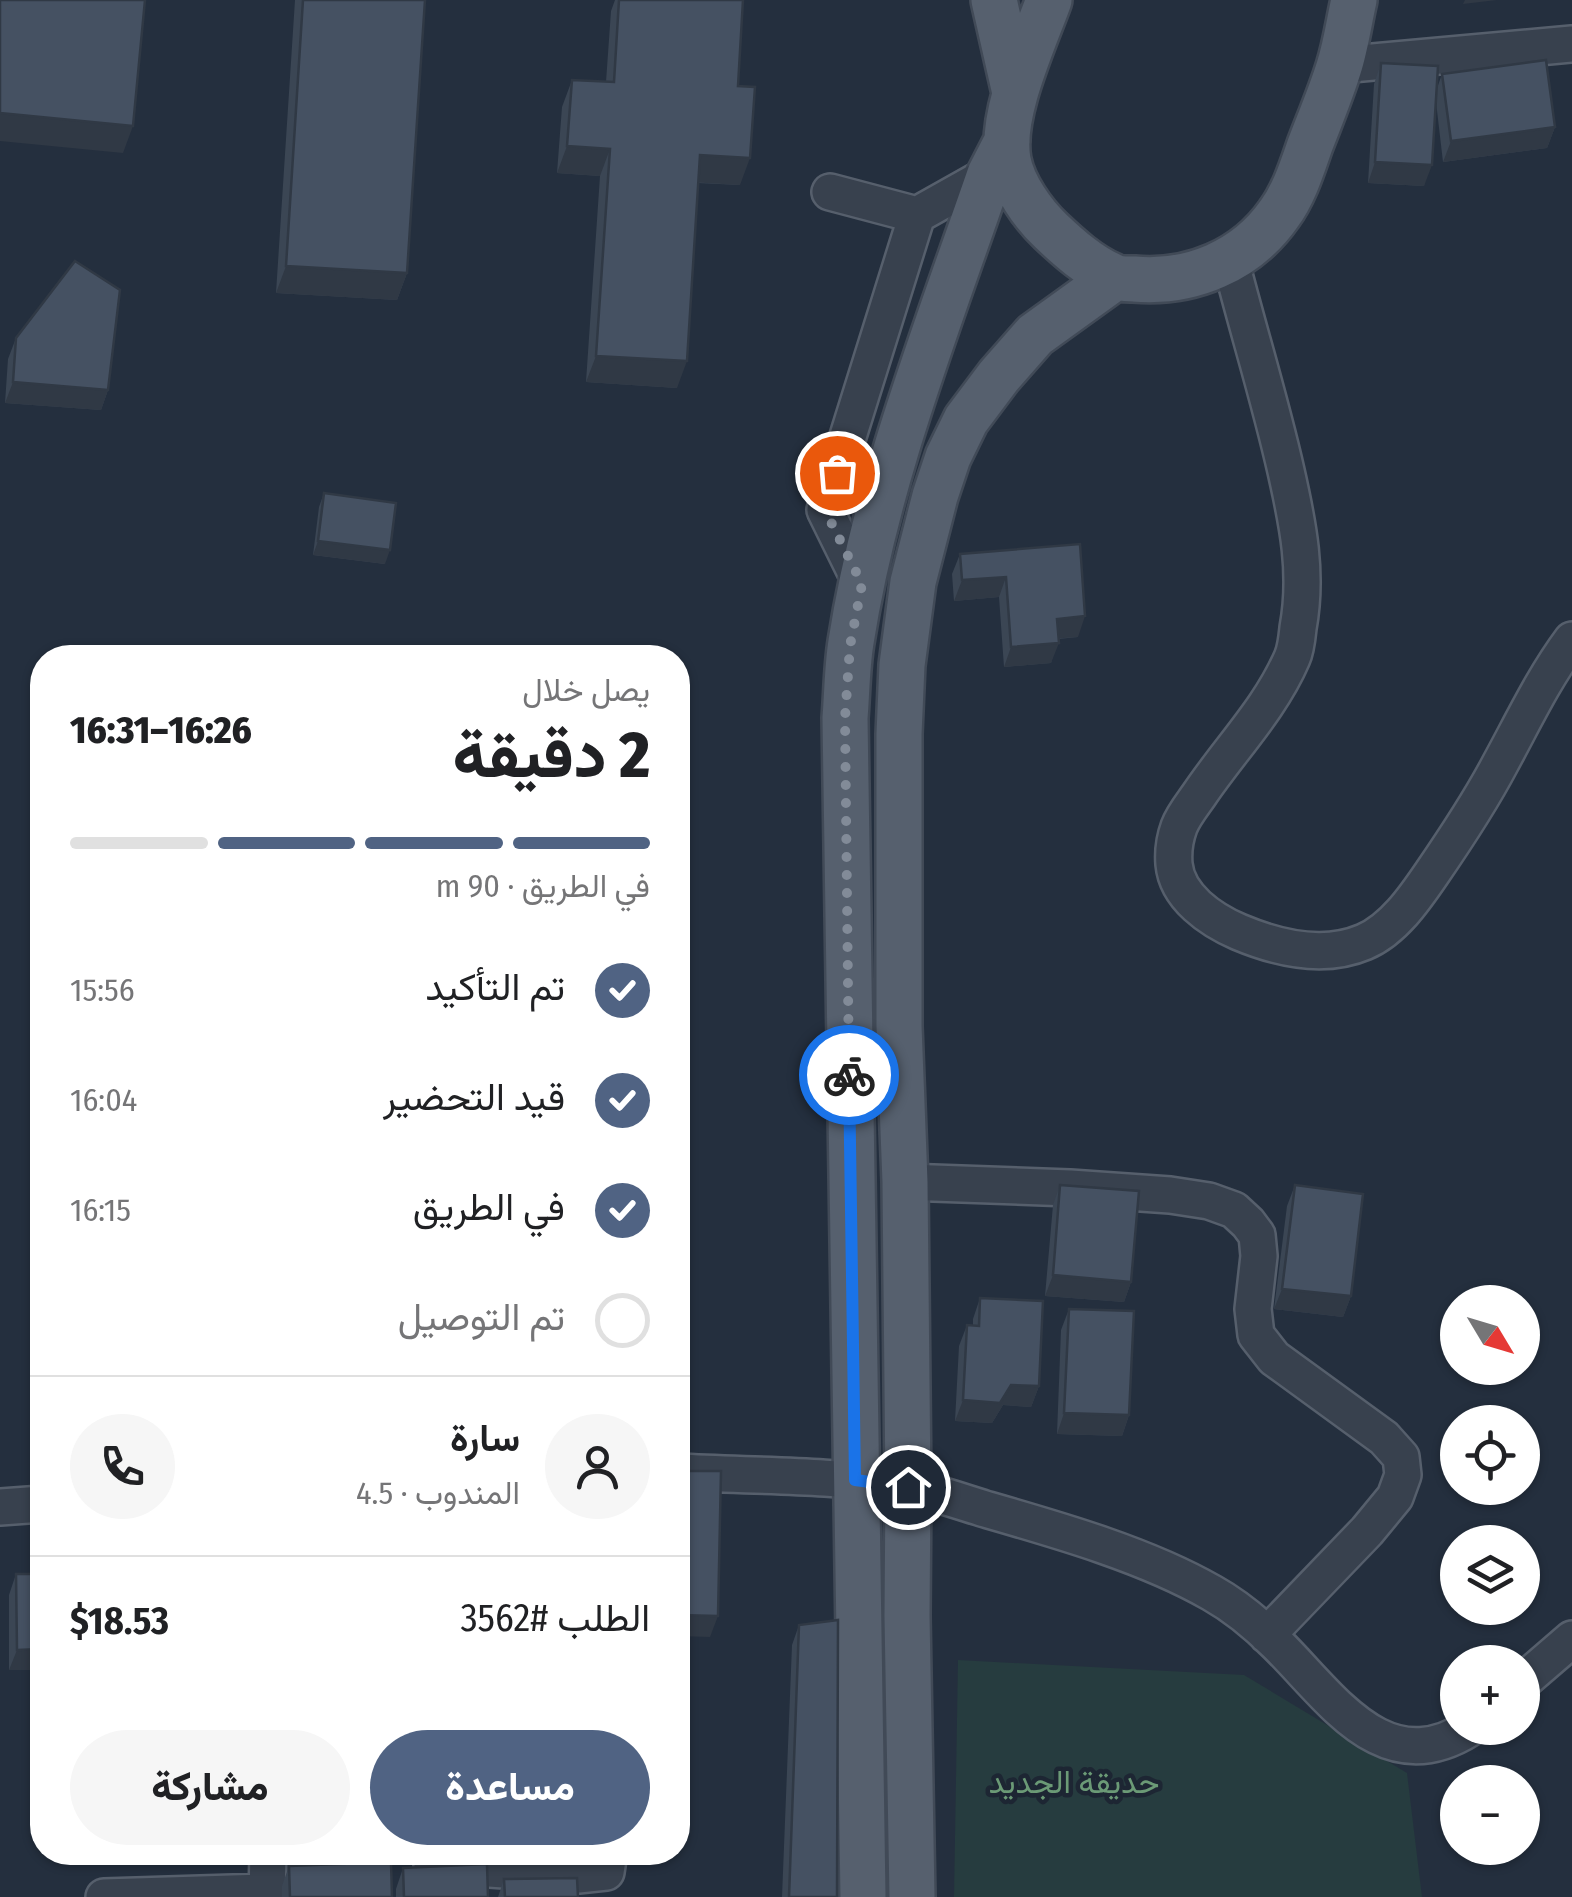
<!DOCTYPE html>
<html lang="ar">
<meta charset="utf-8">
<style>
body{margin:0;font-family:"Fira Sans Condensed",Vazirmatn,sans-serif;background:#f6f6f6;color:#202124;direction:rtl;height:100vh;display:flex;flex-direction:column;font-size:38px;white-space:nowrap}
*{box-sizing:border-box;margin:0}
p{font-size:32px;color:#757577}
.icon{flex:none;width:55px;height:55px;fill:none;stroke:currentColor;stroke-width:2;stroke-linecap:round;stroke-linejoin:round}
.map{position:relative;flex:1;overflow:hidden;direction:ltr}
.sheet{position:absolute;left:30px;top:645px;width:660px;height:1220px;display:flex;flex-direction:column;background:#fff;border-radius:40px;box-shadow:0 2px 8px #0004;direction:rtl}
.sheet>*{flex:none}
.needle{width:65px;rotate:128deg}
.fabs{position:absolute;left:1440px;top:1285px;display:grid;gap:20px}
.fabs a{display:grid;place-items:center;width:100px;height:100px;border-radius:50%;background:#fff;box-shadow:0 2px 8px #0004;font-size:50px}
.pin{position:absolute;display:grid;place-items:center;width:85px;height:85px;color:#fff;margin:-42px;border:5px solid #fff;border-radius:50%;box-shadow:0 2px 10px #0007}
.courier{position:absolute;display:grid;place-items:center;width:100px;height:100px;margin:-50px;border:8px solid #1a73e8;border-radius:50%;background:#fff;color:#222;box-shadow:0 2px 12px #0007}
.overview em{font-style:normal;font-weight:800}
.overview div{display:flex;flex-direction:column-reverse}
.overview{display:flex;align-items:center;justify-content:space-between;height:170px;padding:0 40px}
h1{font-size:65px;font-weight:800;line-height:75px}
.bar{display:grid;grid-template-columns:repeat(4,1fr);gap:15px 10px;align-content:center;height:120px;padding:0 40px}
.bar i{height:12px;border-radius:8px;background:#e0e0e0}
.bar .active{background:#506383}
.bar p{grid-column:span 4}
.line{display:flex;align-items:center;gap:25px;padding:0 40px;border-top:2px solid #e0e0e0}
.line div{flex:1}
.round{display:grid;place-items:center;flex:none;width:105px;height:105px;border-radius:52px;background:#f6f6f6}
ol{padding:0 40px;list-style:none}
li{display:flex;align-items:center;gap:30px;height:110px}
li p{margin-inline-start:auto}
li .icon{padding:10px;border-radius:50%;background:#506383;color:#fff;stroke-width:4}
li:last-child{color:#757577}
li i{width:55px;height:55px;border:5px solid #e0e0e0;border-radius:50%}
.action{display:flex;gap:20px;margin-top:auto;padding:20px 40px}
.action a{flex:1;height:115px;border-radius:60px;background:#506383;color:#fff;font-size:40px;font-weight:800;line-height:115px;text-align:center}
.action a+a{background:#f6f6f6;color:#202124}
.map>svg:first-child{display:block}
</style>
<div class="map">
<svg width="1572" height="1897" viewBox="0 0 1572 1897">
<rect width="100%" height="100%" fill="#242f3e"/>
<path fill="#263c3f" d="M958,1660L1244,1675L1407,1773L1422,1897H954Z"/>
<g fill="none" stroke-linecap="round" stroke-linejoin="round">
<defs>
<path id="minor" d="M1340,65L1572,44
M830,192L917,215
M1230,259C1248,330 1270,400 1286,471C1298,524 1308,574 1298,628C1297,638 1296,649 1292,658C1270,709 1230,749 1199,795C1192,805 1183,816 1179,827C1175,838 1173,852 1174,864C1177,897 1211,920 1239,932C1277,948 1324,959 1364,942C1393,930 1415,898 1432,873C1456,838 1480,802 1500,764C1523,722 1543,679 1572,640
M861,583L825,510L917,215L990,174
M905,1182L1070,1188L1170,1195L1209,1201L1234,1210L1248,1223L1257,1235L1259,1256L1253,1309L1256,1335L1274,1358L1384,1438L1401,1457L1403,1475L1395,1497L1367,1531L1267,1635
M678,1472C753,1476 830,1475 904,1486C931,1491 959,1501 985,1509C1058,1530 1146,1555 1212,1593C1237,1607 1257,1624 1277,1644C1332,1698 1384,1783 1470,1728
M0,1507L42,1504
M1522,1682L1572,1639
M432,1865L578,1875L606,1872L609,1852
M104,1897L267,1892
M267,1897L268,1852"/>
<path id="major" d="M994,0L1015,93
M1049,0C1033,44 1000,114 1008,160C1013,186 1033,214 1051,231C1069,248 1089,266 1112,276C1118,279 1127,279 1134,279C1191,284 1246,261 1279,214C1294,194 1302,168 1310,145C1320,119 1331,93 1339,67C1346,45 1349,22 1354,0
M863,1897L845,718C847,693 847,667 851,642C876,481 937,328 990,174L1007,141
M912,1897L907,1616L908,1487L905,1182L899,1026V734L902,665L913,582L935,496L948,457L966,420L999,376L1035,335L1114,278"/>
</defs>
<use href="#minor" stroke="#565f6c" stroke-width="40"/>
<use href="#major" stroke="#414a57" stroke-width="50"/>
<use href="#minor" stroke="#38414e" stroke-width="35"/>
<use href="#major" stroke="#56606e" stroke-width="45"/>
</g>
<path fill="#3b4654" d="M295,0H425L407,273L397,300L276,293Z
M615,0H619L738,86L740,185L698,183L677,388L586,382L600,176L557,173L562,107L572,80L606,82L611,11Z
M1381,63L1436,91L1442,74L1555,127L1547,148L1443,162L1436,102L1424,186L1368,183L1374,84Z
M16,338L108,390L101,410L5,403L8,359Z
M324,493L385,564L313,555L319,507Z
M1080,544L1078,637L1058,639L1051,663L1004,667L999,597L954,601L952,574L960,554Z
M1060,1185L1131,1282L1124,1302L1045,1296L1053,1205Z
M1295,1185L1351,1296L1343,1317L1274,1309L1287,1206Z
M980,1298L1039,1386L1031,1407L1003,1405L992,1423L955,1421L959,1346L967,1325L973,1326V1319Z
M1069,1309L1129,1415L1122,1436L1057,1434L1061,1330Z
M16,1574L42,1670H9V1595Z
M799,1625L837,1897H782L792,1645Z
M289,1866L392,1897H282V1886Z
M403,1868L488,1897H396V1889Z
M504,1879L578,1897H498Z"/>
<path fill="#303945" d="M1465,0H1497L1463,4Z
M0,113L133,126L123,153L0,141Z
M1555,127L1547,148L1443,162L1451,141Z
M567,146L610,149L600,176L557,173Z
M700,155L750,158L740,185L690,182Z
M1375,162L1432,165L1424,186L1368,183Z
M286,266L407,273L397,300L276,293Z
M596,356L687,361L677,388L586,382Z
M13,382L108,390L101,410L5,403Z
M318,541L390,550L385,564L313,555Z
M1006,577L999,597L954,601L962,580Z
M1085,616L1078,637L1049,639L1057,619Z
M1059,643L1051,663L1004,667L1011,647Z
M1053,1275L1131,1282L1124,1302L1045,1296Z
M1282,1289L1351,1296L1343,1317L1274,1309Z
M1011,1385L1039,1386L1031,1407L1003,1405L992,1423L955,1421L963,1400Z
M1064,1413L1129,1415L1122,1436L1057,1434Z
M678,1615L718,1616L710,1637L678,1636Z
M42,1649V1670H9L17,1650Z"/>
<path fill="#455162" stroke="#303945" stroke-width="2.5" d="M0,0H145L133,126L0,113Z
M303,0H425L407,273L286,266Z
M619,0H743L738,86L755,87L750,158L700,155L687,361L596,356L610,149L567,146L572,80L614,82Z
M1546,60L1555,127L1451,141L1442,74Z
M1381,63L1438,66L1432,165L1375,162Z
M75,261L120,290L108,390L13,382L16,338Z
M324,493L396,503L390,550L318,541Z
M1080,544L1085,616L1057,619L1059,643L1011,647L1006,577L962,580L960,554Z
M1060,1185L1139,1191L1131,1282L1053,1275Z
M1295,1185L1363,1194L1351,1296L1282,1289Z
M980,1298L1043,1301L1039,1386L1011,1385L1000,1403L963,1400L967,1325L979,1326Z
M1069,1309L1134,1311L1129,1415L1064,1413Z
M678,1471H721L718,1616L678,1615Z
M16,1574H42V1649L17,1650Z
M838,1620L837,1897H789L799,1625Z
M391,1862L392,1897H290L289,1866Z
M487,1864L488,1897H404L403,1868Z
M577,1878L578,1897H505L504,1879Z"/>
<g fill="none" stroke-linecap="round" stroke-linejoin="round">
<path stroke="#828b98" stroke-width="10" stroke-dasharray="0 18" d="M837,473L825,510L862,584L850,646L845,718L849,1075"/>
<path stroke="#1a73e8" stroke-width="12" d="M849,1075L855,1480L908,1487"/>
</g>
<g text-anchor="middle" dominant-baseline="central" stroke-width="9" stroke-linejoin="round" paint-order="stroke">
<g font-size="32" fill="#6b9a76" stroke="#1d2633">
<text x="1074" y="1782">حديقة الجديد</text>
</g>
</g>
</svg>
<div class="fabs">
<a><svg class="needle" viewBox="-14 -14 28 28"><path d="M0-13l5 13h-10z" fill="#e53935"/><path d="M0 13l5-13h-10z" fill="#757577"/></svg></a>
<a><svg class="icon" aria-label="locate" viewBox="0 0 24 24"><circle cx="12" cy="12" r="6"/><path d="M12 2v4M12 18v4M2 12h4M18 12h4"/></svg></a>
<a><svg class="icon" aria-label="layers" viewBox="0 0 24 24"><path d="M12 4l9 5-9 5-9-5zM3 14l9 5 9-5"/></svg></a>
<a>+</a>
<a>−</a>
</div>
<div class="pin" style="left:837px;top:473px;background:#ea580c"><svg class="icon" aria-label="bag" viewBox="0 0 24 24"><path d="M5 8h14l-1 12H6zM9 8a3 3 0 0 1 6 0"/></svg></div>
<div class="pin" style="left:908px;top:1487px;background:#1f2937"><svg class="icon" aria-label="home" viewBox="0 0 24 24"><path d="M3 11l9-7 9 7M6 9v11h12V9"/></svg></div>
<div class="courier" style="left:849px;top:1075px"><svg class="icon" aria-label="bike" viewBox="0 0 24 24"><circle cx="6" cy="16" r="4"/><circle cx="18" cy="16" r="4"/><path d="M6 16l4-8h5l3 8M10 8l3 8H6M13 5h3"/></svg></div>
<section class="sheet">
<div class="overview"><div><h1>2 دقيقة</h1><p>يصل خلال</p></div><em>16:26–16:31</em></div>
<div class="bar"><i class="active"></i><i class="active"></i><i class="active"></i><i></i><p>في الطريق · 90 m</p></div>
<ol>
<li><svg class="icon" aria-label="check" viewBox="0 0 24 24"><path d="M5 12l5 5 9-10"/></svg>تم التأكيد<p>15:56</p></li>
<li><svg class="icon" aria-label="check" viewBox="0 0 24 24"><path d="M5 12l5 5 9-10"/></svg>قيد التحضير<p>16:04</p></li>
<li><svg class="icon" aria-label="check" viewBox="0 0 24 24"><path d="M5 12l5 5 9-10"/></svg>في الطريق<p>16:15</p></li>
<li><i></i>تم التوصيل</li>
</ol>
<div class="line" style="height:180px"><a class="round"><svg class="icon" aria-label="person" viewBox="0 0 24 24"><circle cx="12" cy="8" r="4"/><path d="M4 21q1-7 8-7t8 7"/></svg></a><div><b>سارة</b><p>المندوب · 4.5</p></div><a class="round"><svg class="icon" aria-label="phone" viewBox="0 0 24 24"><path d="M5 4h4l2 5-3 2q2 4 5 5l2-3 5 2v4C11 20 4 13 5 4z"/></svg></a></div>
<div class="line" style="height:130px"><div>الطلب #3562</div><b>$18.53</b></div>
<div class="action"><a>مساعدة</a><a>مشاركة</a></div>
</section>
</div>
